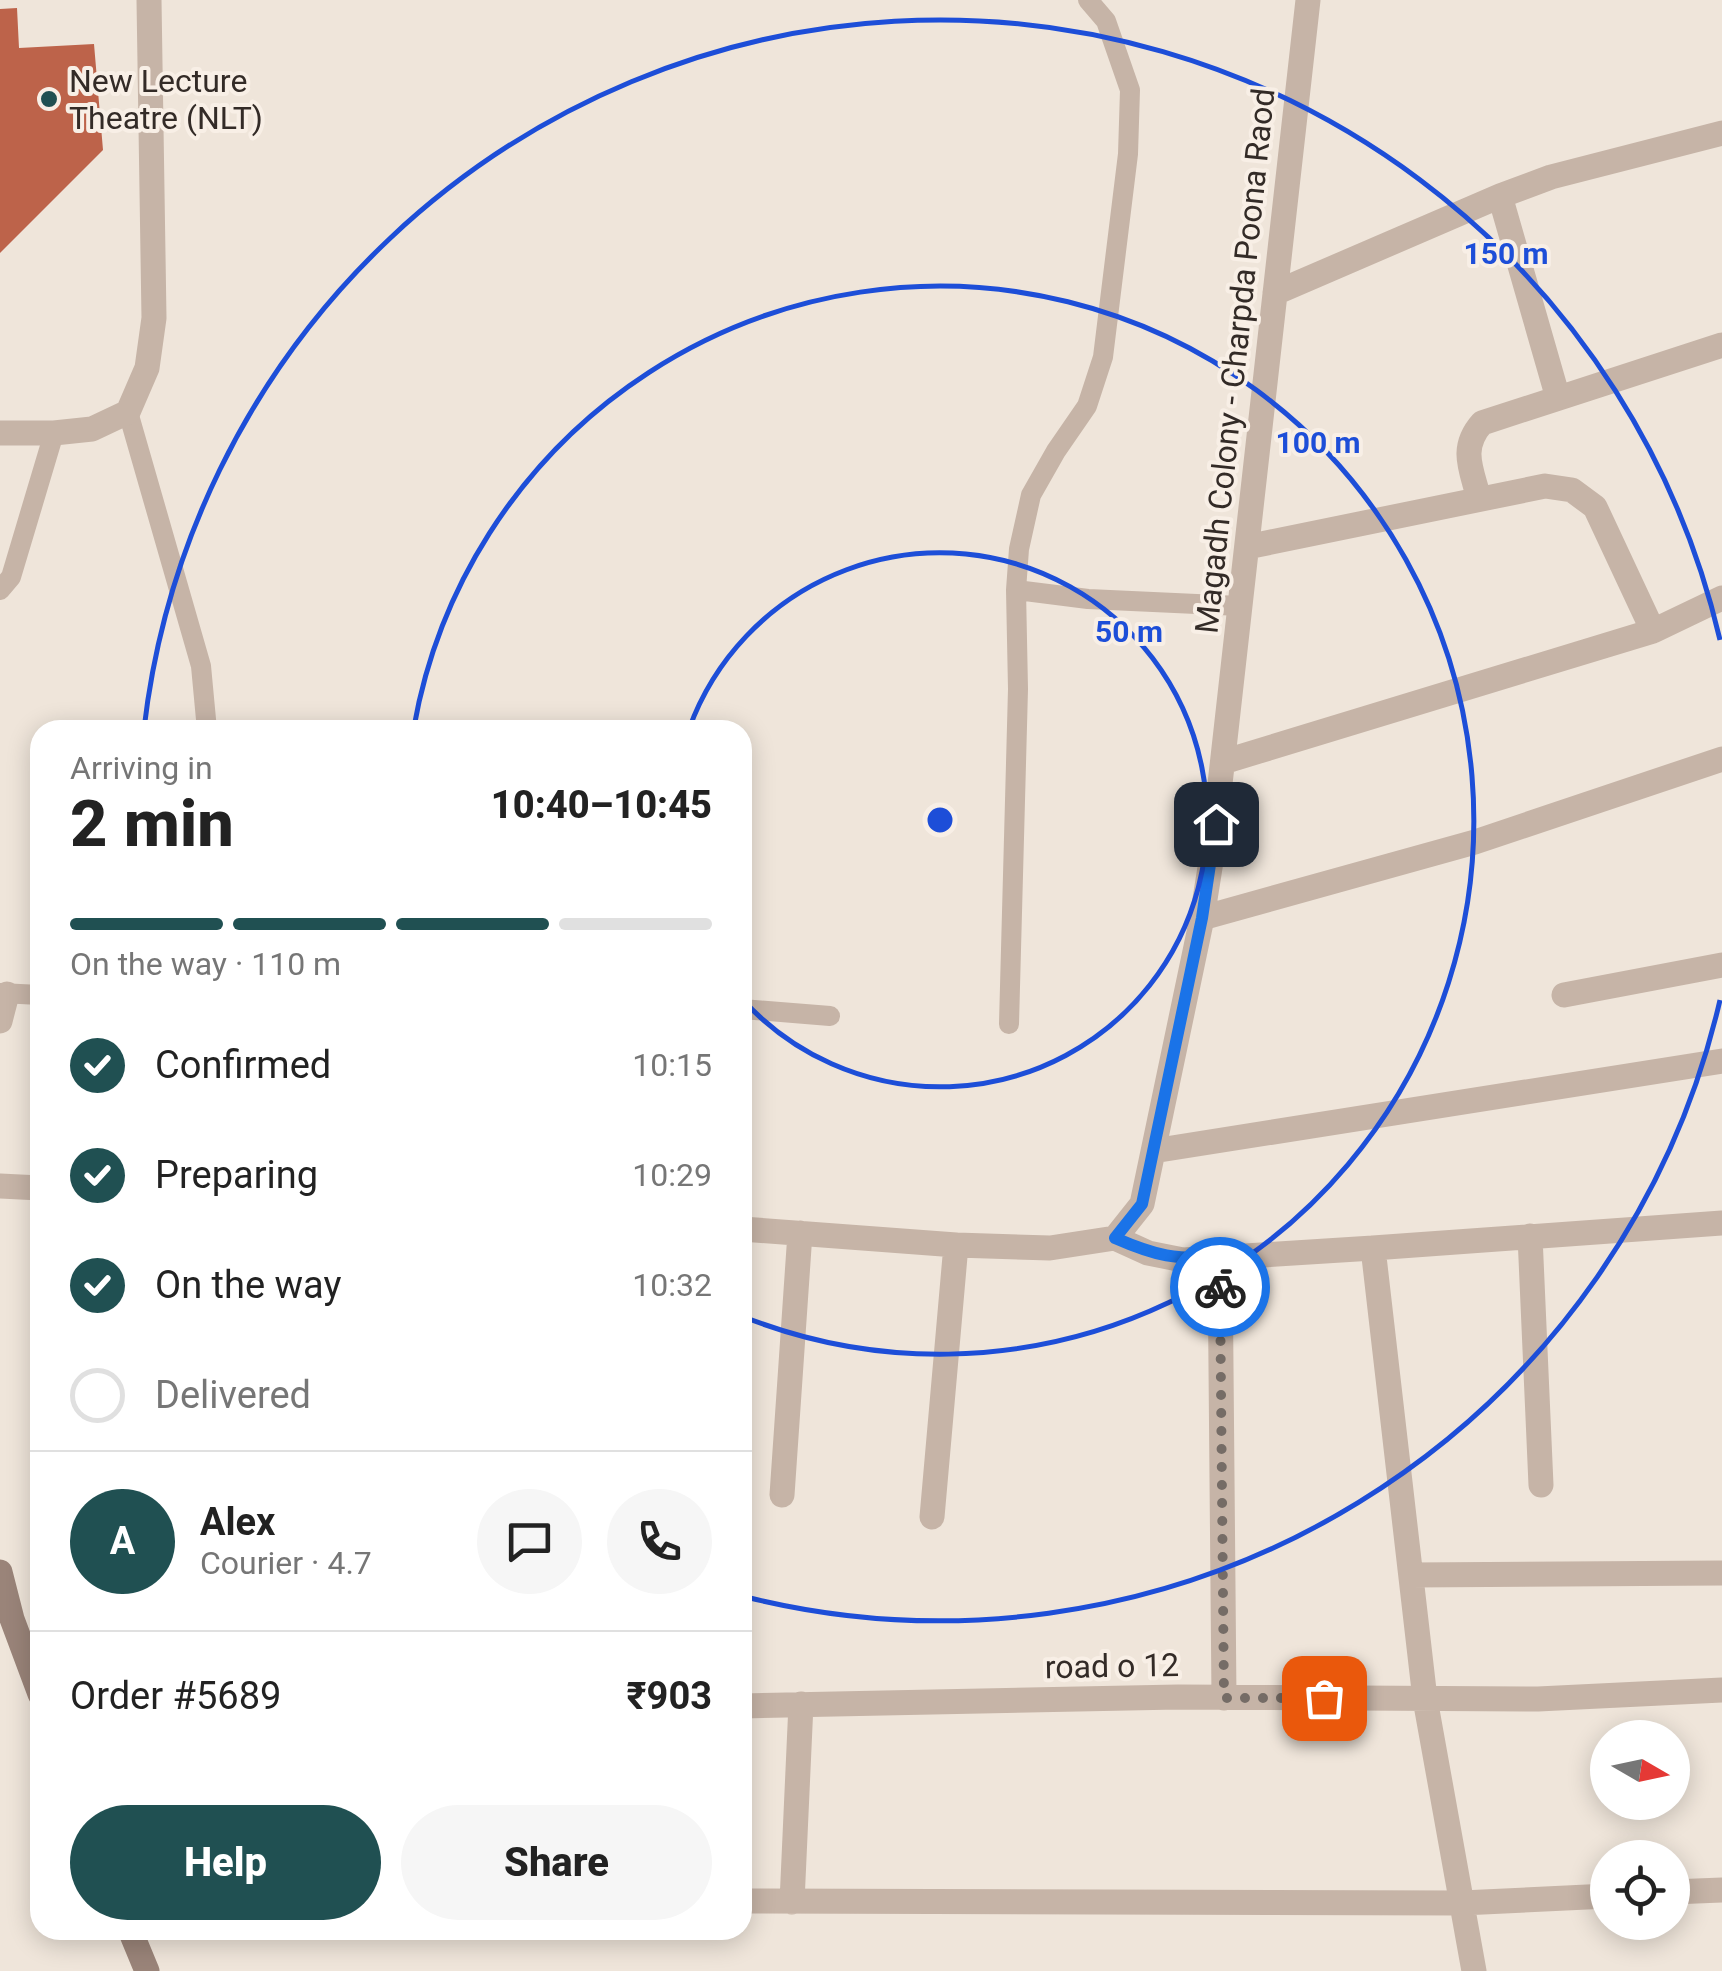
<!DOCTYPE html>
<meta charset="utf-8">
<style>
body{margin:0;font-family:Roboto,sans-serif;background:#f6f6f6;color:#222;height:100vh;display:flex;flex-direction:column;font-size:38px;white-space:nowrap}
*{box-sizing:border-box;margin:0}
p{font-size:32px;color:#767676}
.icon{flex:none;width:55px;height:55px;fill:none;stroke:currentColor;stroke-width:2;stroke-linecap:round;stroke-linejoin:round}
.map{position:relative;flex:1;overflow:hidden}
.sheet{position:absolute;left:30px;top:720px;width:722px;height:1220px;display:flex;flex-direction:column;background:#fff;border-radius:30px;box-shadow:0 5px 25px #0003}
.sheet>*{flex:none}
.needle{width:65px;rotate:99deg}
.buttons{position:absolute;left:1590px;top:1720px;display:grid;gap:20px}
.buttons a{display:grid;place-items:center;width:100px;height:100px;border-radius:50%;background:#fff;box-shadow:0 5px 25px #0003;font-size:50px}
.pin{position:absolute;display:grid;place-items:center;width:85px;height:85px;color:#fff;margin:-42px;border-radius:20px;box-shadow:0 5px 15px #0006}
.courier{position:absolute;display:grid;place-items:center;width:100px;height:100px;margin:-50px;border:8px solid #1a73e8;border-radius:50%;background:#fff;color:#222;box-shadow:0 2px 12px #0007}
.summary em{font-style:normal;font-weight:800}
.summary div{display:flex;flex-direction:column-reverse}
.summary{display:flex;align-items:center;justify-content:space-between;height:170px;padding:0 40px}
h1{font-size:65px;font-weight:800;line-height:75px}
.bar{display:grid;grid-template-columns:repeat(4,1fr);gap:15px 10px;align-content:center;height:120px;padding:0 40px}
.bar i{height:12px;border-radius:8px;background:#e0e0e0}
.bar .active{background:#205052}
.bar p{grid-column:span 4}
.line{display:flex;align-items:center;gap:25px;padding:0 40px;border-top:2px solid #e0e0e0}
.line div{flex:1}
.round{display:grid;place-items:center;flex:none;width:105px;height:105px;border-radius:52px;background:#f6f6f6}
ol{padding:0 40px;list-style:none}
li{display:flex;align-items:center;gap:30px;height:110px}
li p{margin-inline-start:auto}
li .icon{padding:10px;border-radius:50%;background:#205052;color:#fff;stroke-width:4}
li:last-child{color:#767676}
li i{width:55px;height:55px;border:5px solid #e0e0e0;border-radius:50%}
.action{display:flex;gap:20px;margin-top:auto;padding:20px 40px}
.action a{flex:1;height:115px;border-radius:60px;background:#205052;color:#fff;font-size:40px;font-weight:800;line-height:115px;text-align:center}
.action a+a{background:#f6f6f6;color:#222}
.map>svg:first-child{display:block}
</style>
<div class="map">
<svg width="1722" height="1971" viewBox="0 0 1722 1971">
<rect width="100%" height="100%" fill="#efe5da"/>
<path fill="#bd634a" d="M17,8L19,48L94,44L103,150L0,253V9Z"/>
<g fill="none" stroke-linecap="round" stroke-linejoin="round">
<path stroke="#c6b4a7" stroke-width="20" d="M128,412L201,666L207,730
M0,590L11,577L54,433
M1016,590L1088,599L1240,606
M0,993L40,995
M742,1009L830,1016
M1009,1024L1018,689L1016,590L1019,549L1031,495L1056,451L1087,406L1103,357L1128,154L1130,90L1106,21L1088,0"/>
<path stroke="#c6b4a7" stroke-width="25" d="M1500,196L1558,398
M1275,293L1500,196L1551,177L1722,133
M0,433H54L92,429L128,412L147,368L154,318L149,0
M1479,499C1472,470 1459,449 1482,423L1722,345
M1247,547L1545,486L1572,490L1595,507L1653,631
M1223,762L1653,631L1722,598
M1202,918L1475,842L1722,759
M1564,995L1722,965
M0,1021L7,994
M1153,1151L1722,1061
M0,1186L40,1188
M742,1229L956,1245L1050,1248L1115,1238L1142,1204L1202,918L1212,855L1308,0
M1530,1236L1541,1485
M1115,1238L1148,1253L1183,1260L1373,1248
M1220,1257L1224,1698
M782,1495L800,1233
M932,1517L956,1245
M1411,1575L1722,1573
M742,1706L1178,1697L1538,1699L1722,1690
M1672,1892L1722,1890
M742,1901L1462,1903L1608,1896
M792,1902L801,1704
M1474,1971L1425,1699L1373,1248L1722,1223"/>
<path stroke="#9a8479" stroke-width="25" d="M0,1572L12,1619L40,1694
M130,1930L147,1971"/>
</g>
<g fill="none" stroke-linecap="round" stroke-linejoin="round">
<path stroke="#756c66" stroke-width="10" stroke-dasharray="0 18" d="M1220,1287L1224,1698H1324"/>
<path stroke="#1a73e8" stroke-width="12" d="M1216,824L1202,918L1142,1204L1115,1238C1156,1256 1176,1260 1220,1257V1287"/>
</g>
<g fill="none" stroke="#1d4ed8" stroke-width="5">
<path d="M689 729A267 267 0 1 1 743 1000"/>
<path d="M414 727A534 534 0 1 1 744 1317"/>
<path d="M1720 1000A801 801 0 0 1 746 1597M144 729A801 801 0 0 1 1720 640"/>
</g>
<circle fill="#205052" stroke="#f8efe6" stroke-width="4" cx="49" cy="99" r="10"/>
<g text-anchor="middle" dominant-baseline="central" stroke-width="8" stroke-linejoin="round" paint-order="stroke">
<g font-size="32" fill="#332b27" stroke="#f8efe6" text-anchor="start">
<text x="69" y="81">New Lecture<tspan x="69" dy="37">Theatre (NLT)</tspan></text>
</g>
<g font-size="32" fill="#332b27" stroke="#f8efe6">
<text transform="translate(1235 361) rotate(-84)">Magadh Colony - Charpda Poona Raod</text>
<text transform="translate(1112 1666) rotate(-1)">road o 12</text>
</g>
</g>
<circle cx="940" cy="820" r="15" fill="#1d4ed8" stroke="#f8efe6" stroke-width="5"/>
<g font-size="30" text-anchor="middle" font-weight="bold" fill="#1d4ed8" stroke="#f8efe6" stroke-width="8" stroke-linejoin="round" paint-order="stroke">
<text x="1506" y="264">150 m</text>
<text x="1318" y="453">100 m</text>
<text x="1129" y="642">50 m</text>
</g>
</svg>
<div class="buttons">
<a><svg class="needle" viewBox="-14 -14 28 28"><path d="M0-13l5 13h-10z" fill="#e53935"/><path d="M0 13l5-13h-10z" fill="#767676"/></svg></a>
<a><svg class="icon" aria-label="locate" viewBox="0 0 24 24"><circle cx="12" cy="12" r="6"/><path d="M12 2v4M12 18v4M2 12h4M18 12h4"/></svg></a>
</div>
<div class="pin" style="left:1324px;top:1698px;background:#ea580c"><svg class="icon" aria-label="bag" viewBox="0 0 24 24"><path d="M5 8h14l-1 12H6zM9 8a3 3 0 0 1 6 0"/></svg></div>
<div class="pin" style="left:1216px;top:824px;background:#1f2937"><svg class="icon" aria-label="home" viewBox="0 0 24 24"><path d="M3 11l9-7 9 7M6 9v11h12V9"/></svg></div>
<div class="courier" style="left:1220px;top:1287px"><svg class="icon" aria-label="bike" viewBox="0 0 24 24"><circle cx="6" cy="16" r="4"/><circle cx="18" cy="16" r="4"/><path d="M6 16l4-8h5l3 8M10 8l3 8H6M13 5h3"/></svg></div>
<section class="sheet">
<div class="summary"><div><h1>2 min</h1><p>Arriving in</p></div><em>10:40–10:45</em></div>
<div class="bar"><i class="active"></i><i class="active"></i><i class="active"></i><i></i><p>On the way · 110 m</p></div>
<ol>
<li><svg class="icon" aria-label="check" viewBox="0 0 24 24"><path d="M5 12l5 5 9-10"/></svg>Confirmed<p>10:15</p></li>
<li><svg class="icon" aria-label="check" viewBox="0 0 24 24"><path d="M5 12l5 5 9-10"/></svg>Preparing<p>10:29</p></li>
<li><svg class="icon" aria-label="check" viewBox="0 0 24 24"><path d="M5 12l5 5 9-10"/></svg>On the way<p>10:32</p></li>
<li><i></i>Delivered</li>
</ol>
<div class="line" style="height:180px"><b class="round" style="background:#205052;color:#fff">A</b><div><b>Alex</b><p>Courier · 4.7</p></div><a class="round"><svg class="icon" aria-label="chat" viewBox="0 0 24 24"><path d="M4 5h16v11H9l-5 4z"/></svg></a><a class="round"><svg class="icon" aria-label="phone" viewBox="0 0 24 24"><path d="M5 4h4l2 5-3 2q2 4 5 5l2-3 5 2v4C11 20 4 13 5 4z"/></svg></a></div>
<div class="line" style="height:130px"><div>Order #5689</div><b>₹903</b></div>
<div class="action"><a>Help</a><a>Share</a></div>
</section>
</div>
